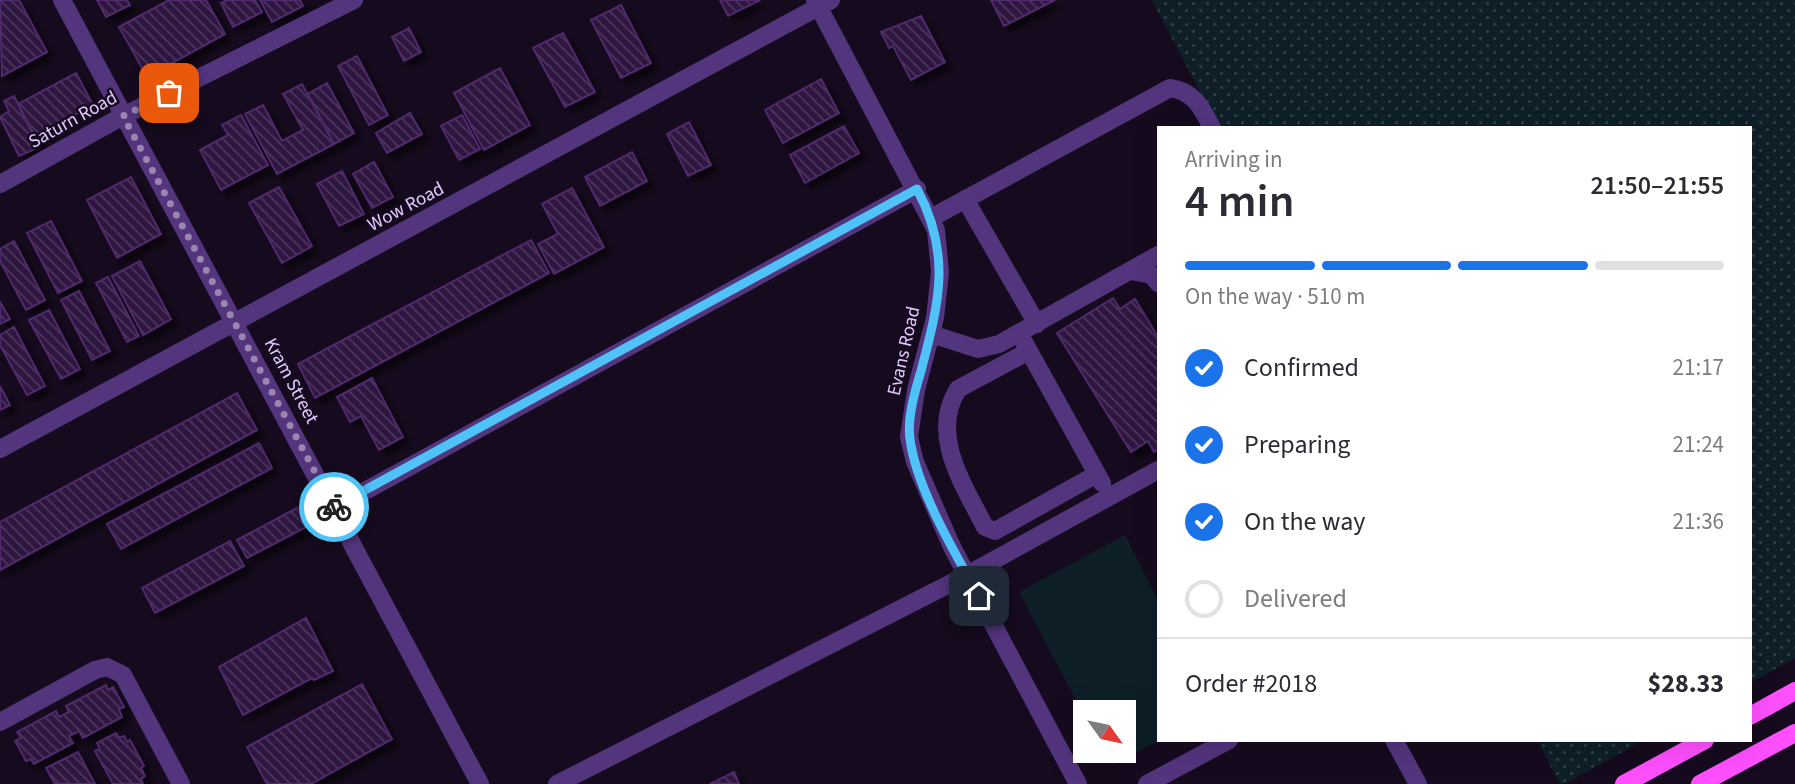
<!DOCTYPE html>
<meta charset="utf-8">
<style>
body{margin:0;font-family:"Source Sans 3",sans-serif;background:#f2f2f3;color:#2b2b33;height:100vh;display:flex;flex-direction:column;font-size:26px;white-space:nowrap}
*{box-sizing:border-box;margin:0}
p{font-size:23px;color:#7c7c81}
.icon{flex:none;width:38px;height:38px;fill:none;stroke:currentColor;stroke-width:2;stroke-linecap:round;stroke-linejoin:round}
.map{position:relative;flex:1;overflow:hidden}
.side{position:absolute;left:1157px;top:126px;width:595px;height:616px;display:flex;flex-direction:column;background:#fff;border-radius:0px;box-shadow:0 7px 28px #0002}
.side>*{flex:none}
.needle{width:46px;rotate:123deg}
.buttons{position:absolute;left:1073px;top:700px;display:grid;gap:14px}
.buttons a{display:grid;place-items:center;width:63px;height:63px;border-radius:0px;background:#fff;box-shadow:0 7px 28px #0002;font-size:35px}
.pin{position:absolute;display:grid;place-items:center;width:60px;height:60px;color:#fff;margin:-30px;border-radius:14px;box-shadow:0 4px 10px #0006}
.courier{position:absolute;display:grid;place-items:center;width:70px;height:70px;margin:-35px;border:5px solid #4fc3f7;border-radius:50%;background:#fff;color:#222;box-shadow:0 2px 9px #0007}
.head em{font-style:normal;font-weight:600}
.head div{display:flex;flex-direction:column-reverse}
.head{display:flex;align-items:center;justify-content:space-between;height:119px;padding:0 28px}
h1{font-size:46px;font-weight:600;line-height:52px}
.bar{display:grid;grid-template-columns:repeat(4,1fr);gap:10px 7px;align-content:center;height:84px;padding:0 28px}
.bar i{height:9px;border-radius:5px;background:#e1e1e2}
.bar .active{background:#1a73e8}
.bar p{grid-column:span 4}
.line{display:flex;align-items:center;gap:18px;padding:0 28px;border-top:2px solid #e1e1e2}
.line div{flex:1}
ol{padding:0 28px;list-style:none}
li{display:flex;align-items:center;gap:21px;height:77px}
li p{margin-inline-start:auto}
li .icon{padding:7px;border-radius:50%;background:#1a73e8;color:#fff;stroke-width:4}
li:last-child{color:#7c7c81}
li i{width:38px;height:38px;border:4px solid #e1e1e2;border-radius:50%}
.map>svg:first-child{display:block}
</style>
<div class="map">
<svg width="1795" height="784" viewBox="0 0 1795 784">
<defs>
<pattern id="grass-dots" width="8" height="8" patternUnits="userSpaceOnUse" patternTransform="scale(1.75)"><rect width="8" height="8" fill="#0e1f28"/><path d="M2 2h.1M6 6h.1" fill="none" stroke="#313e48" stroke-width="1.8" stroke-linecap="round"/></pattern>
<pattern id="building-back-hatch" width="6" height="6" patternUnits="userSpaceOnUse" patternTransform="scale(1.75)"><rect width="6" height="6" fill="#2e173f"/><path d="M-1 5l2 2M0 0l6 6M5-1l2 2" fill="none" stroke="#4c375c"/></pattern>
<filter id="shadow"><feDropShadow dx="6" dy="6" stdDeviation="3.5" flood-color="#0009"/></filter>
</defs>
<rect width="100%" height="100%" fill="#160b1e"/>
<path fill="url(#grass-dots)" d="M1152,0H1795V658L1750,683V128H1219Z
M1537,740H1644L1564,784H1560Z"/>
<path fill="#0e1f28" d="M1125,535L1158,600L1160,740L1111,766L1103,751H1124V712H1085V717L1019,592Z"/>
<path fill="url(#building-back-hatch)" stroke="#4f296c" stroke-width="2" filter="url(#shadow)" d="M0,0H19L47,52L2,76Z
M97,0H127L130,5L106,17Z
M169,0H206L225,34L147,77L119,27Z
M227,0H255L262,12L233,27L221,3Z
M260,0H300L303,6L272,22Z
M720,0H760L728,16Z
M991,0H1055L1004,26Z
M621,5L651,63L621,78L591,20Z
M921,16L945,62L911,80L893,46L889,48L881,32Z
M409,28L421,52L404,61L392,37Z
M563,33L595,92L565,107L533,48Z
M357,56L388,115L369,125L338,66Z
M500,68L530,125L484,150L454,93Z
M76,73L93,105L35,136L18,104Z
M821,79L839,113L783,143L765,110Z
M327,83L354,133L334,144L308,94Z
M302,84L334,144L277,174L245,114L263,105L282,141L303,130L283,94Z
M14,96L39,147L19,156L0,117L9,111L4,101Z
M410,113L422,134L387,153L376,133Z
M241,115L268,165L221,190L200,150L228,135L222,125Z
M462,115L480,149L459,160L441,126Z
M689,122L711,165L688,176L667,134Z
M844,126L859,153L805,183L790,155Z
M632,152L647,181L600,206L585,177Z
M374,162L393,197L372,208L353,174Z
M342,171L364,214L339,226L317,184Z
M131,177L161,234L117,258L87,200Z
M279,187L312,246L282,263L249,203Z
M572,188L604,247L554,274L538,244L558,234L542,204Z
M51,221L82,281L58,293L27,233Z
M531,240L549,273L315,398L298,364Z
M14,241L45,300L26,310L0,261V249Z
M140,261L171,319L143,335L112,276Z
M108,277L139,336L127,342L96,283Z
M79,291L110,351L92,360L61,300Z
M1113,298L1120,309L1135,299L1158,337V449L1154,452L1148,441L1131,452L1057,333Z
M0,302L10,319L0,324Z
M49,310L80,369L61,379L29,320Z
M14,327L45,386L27,395L0,345V335Z
M372,378L403,437L379,450L361,416L350,422L337,397Z
M0,386L10,405L0,410Z
M237,393L257,430L0,570V522Z
M259,443L272,468L121,549L107,524Z
M297,508L306,527L247,558L237,540Z
M230,541L244,566L155,613L142,588Z
M306,618L333,671L314,680L312,678L243,715L219,667Z
M362,684L392,739L311,784H267L247,747Z
M106,685L108,690L113,687L124,707L119,709L122,717L83,738L79,731L69,736L73,743L34,764L31,759L26,761L15,741L21,738L17,732L56,711L59,717L69,712L66,706Z
M116,733L119,738L124,736L127,742L130,740L144,766L141,768L145,776L141,779L143,784H113L95,751L100,749L97,743Z
M78,752L95,784H55L46,768Z
M734,772L739,784H710Z"/>
<g fill="none" stroke-linecap="round" stroke-linejoin="round">
<path stroke="#53357e" stroke-width="18" d="M62,0L480,784
M815,0L936,230L940,272L935,318L916,390L909,437L915,462L952,547L1078,784
M0,184L123,116L354,0
M965,199L1037,324
M931,218L1170,88C1194,91 1202,108 1212,128
M1131,271L1152,275L1158,283
M931,334L978,349L999,344L1158,255
M1024,342L1102,483
M1029,351L958,389C929,435 964,485 985,527L995,531L1097,474
M0,449L831,0
M334,508L917,189
M0,722L95,670L107,667L123,675L181,784
M1394,740L1418,784
M557,784L967,575L1158,470
M1147,784L1229,740"/>
<path stroke="#ff4fff" stroke-width="18" d="M1750,716L1795,691
M1624,784L1705,740
M1700,784L1795,733"/>
</g>
<g fill="none" stroke-linecap="round" stroke-linejoin="round">
<path stroke="#9b86b0" stroke-width="7" stroke-dasharray="0 12.6" d="M169,93L123,116L334,507"/>
<path stroke="#4fc3f7" stroke-width="9" d="M334,507L917,189C952,254 939,303 921,371C915,391 907,418 910,439C916,487 955,554 979,596"/>
</g>
<g text-anchor="middle" dominant-baseline="central" stroke-width="5" stroke-linejoin="round" paint-order="stroke">
<g font-size="19" fill="#e3c8ff" stroke="#160b1e">
<text transform="translate(73 120) rotate(-29)">Saturn Road</text>
<text transform="translate(406 207) rotate(-28)">Wow Road</text>
<text transform="translate(904 351) rotate(-77)">Evans Road</text>
<text transform="translate(291 381) rotate(62)">Kram Street</text>
</g>
</g>
</svg>
<div class="buttons">
<a><svg class="needle" viewBox="-14 -14 28 28"><path d="M0-13l5 13h-10z" fill="#e53935"/><path d="M0 13l5-13h-10z" fill="#7c7c81"/></svg></a>
</div>
<div class="pin" style="left:169px;top:93px;background:#ea580c"><svg class="icon" aria-label="bag" viewBox="0 0 24 24"><path d="M5 8h14l-1 12H6zM9 8a3 3 0 0 1 6 0"/></svg></div>
<div class="pin" style="left:979px;top:596px;background:#1f2937"><svg class="icon" aria-label="home" viewBox="0 0 24 24"><path d="M3 11l9-7 9 7M6 9v11h12V9"/></svg></div>
<div class="courier" style="left:334px;top:507px"><svg class="icon" aria-label="bike" viewBox="0 0 24 24"><circle cx="6" cy="16" r="4"/><circle cx="18" cy="16" r="4"/><path d="M6 16l4-8h5l3 8M10 8l3 8H6M13 5h3"/></svg></div>
<section class="side">
<div class="head"><div><h1>4 min</h1><p>Arriving in</p></div><em>21:50–21:55</em></div>
<div class="bar"><i class="active"></i><i class="active"></i><i class="active"></i><i></i><p>On the way · 510 m</p></div>
<ol>
<li><svg class="icon" aria-label="check" viewBox="0 0 24 24"><path d="M5 12l5 5 9-10"/></svg>Confirmed<p>21:17</p></li>
<li><svg class="icon" aria-label="check" viewBox="0 0 24 24"><path d="M5 12l5 5 9-10"/></svg>Preparing<p>21:24</p></li>
<li><svg class="icon" aria-label="check" viewBox="0 0 24 24"><path d="M5 12l5 5 9-10"/></svg>On the way<p>21:36</p></li>
<li><i></i>Delivered</li>
</ol>
<div class="line" style="height:91px"><div>Order #2018</div><b>$28.33</b></div>
</section>
</div>
